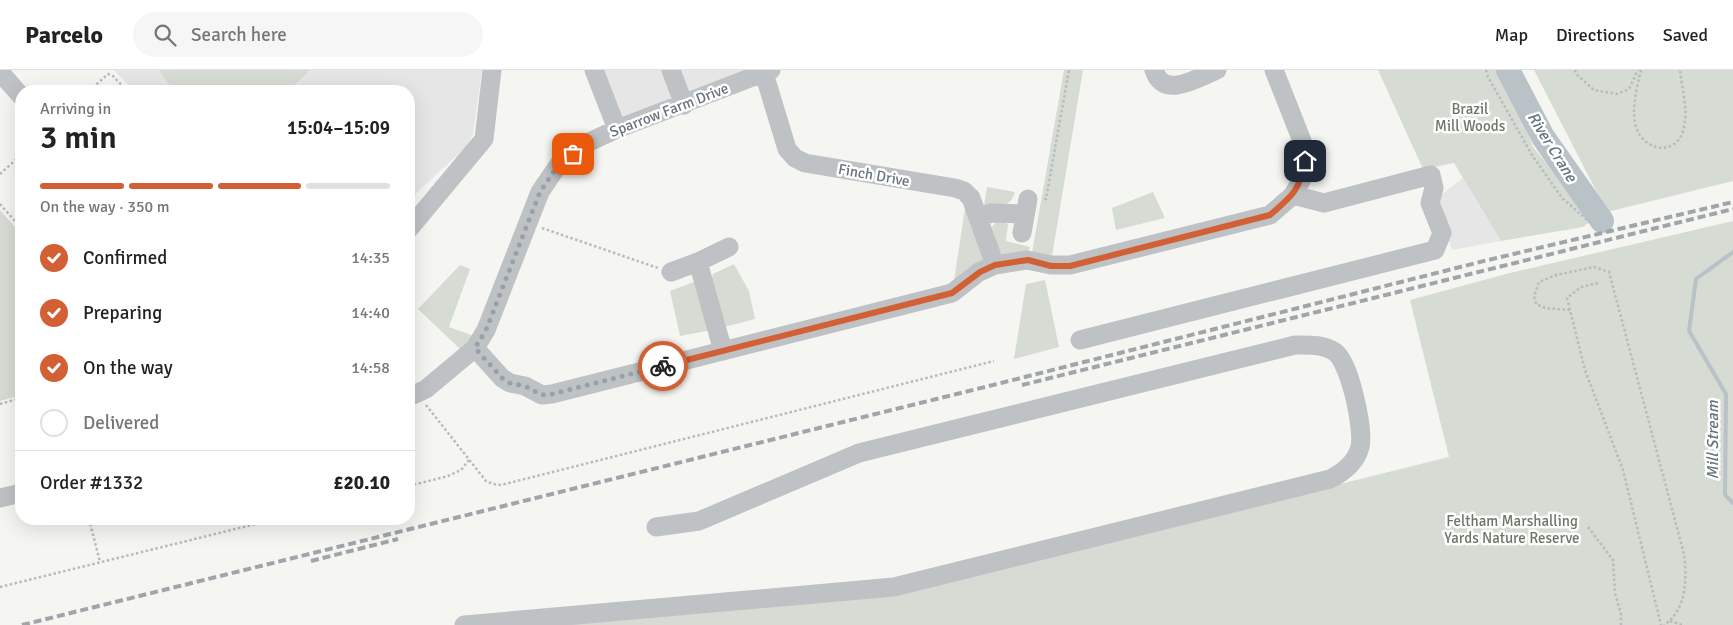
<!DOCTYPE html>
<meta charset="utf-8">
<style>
body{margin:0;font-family:Signika,sans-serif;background:#f6f6f6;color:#222;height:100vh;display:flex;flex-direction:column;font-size:19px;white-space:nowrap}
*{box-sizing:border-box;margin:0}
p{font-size:16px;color:#767676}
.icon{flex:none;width:28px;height:28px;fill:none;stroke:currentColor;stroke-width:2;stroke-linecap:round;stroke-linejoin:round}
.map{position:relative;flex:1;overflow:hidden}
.sheet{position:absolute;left:15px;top:15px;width:400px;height:440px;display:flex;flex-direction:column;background:#fff;border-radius:20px;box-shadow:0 5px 20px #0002}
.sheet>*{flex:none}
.pin{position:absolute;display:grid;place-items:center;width:42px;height:42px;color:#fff;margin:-21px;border-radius:10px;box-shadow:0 2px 8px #0006}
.courier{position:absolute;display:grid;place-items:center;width:50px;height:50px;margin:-25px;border:4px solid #d35f34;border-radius:50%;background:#fff;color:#222;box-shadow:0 1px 6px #0007}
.overview em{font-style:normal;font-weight:600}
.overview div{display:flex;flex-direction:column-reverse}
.overview{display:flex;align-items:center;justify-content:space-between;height:85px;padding:0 25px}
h1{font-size:32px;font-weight:600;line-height:38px}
.bar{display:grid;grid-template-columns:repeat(4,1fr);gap:8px 5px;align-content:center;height:60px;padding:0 25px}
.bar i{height:6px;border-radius:4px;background:#e0e0e0}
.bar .on{background:#d35f34}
.bar p{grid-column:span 4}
.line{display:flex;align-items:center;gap:12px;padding:0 25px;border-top:1px solid #e0e0e0}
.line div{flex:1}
ol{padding:0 25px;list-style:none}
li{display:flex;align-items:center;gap:15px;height:55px}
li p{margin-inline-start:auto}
li .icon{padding:5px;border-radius:50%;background:#d35f34;color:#fff;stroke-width:4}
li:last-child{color:#767676}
li i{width:28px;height:28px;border:2px solid #e0e0e0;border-radius:50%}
header{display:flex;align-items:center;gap:30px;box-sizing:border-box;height:70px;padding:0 25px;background:#fff;border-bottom:1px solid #e0e0e0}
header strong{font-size:24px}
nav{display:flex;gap:28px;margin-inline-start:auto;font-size:18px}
.search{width:350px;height:45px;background:#f6f6f6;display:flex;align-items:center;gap:12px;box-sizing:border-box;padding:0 18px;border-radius:28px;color:#767676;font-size:19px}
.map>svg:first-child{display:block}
</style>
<header>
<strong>Parcelo</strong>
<div class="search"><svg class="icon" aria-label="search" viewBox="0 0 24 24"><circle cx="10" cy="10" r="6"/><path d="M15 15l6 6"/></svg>Search here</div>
<nav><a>Map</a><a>Directions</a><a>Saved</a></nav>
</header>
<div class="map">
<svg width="1733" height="555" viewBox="0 0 1733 555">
<rect width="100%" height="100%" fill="#f5f5f2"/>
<path fill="#e5e6e5" d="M114,0H482L473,64L466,77L409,130V21H134Z
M594,0H759L617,59Z
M1463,108L1501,171L1452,180L1435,130Z"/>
<path fill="#d6dbd3" d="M159,0H310L288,21H174Z
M1064,0H1083L1052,186L1032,183Z
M1378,0H1504L1533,77L1593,149L1583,157L1501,171L1454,93L1423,99Z
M1534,0H1733V111L1607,142Z
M987,117L1015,122C1010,139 999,135 984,136Z
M1153,122L1165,148L1116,160L1112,138Z
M965,138L984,189L981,193L954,211Z
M0,140L21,164V325L0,331Z
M1002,151L1008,154L1006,171L1030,177L1028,183L1003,185L999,181L992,157L996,152Z
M1733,151V555H554L891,526L1449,387L1410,230L1506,204Z
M734,194L749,221L755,249L724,257L712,209L713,204Z
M460,195L470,199L449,257L474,266L460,279L418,239Z
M1045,210L1059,277L1014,289L1026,214Z
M694,212L712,260L680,266L670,221Z"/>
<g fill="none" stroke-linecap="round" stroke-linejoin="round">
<path stroke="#b9c2c7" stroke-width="4" d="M1733,182L1696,209L1689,261L1726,324L1725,425L1733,433"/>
<path stroke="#b9c2c7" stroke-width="24" d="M1508,0L1543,67L1602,151"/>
<path stroke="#b8bbbd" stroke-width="2.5" stroke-dasharray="2.5 2.5" stroke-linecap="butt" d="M1486,0L1488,7L1532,85L1562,128L1593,155
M1575,0L1576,4L1594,20L1617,24L1629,19L1638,0
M1641,0C1637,17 1632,36 1635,53C1640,81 1678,89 1684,57C1688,39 1682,18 1680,0
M89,21L108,4L113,6L127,21
M0,104L21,85
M1044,129H1046L1069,0
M0,134L21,158
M542,158L658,198
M1598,213L1581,217L1567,228L1585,300L1623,400L1661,555
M1570,240L1545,238L1536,234L1534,226L1539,212L1556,205L1594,197L1609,202L1684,484C1687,508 1687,540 1664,555
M0,334L21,328
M426,335L486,411L493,414L501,415L994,291
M409,416L448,406L461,400L469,390
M89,449L100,492
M1588,457L1613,490L1615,523L1621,544V555
M0,517L276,449
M1670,551L1682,555"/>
<path stroke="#bec2c5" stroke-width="19" d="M594,0L617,59
M671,0L684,35
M1154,0C1164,30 1197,8 1217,0
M0,2L21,26
M764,3L787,79L795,88L805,93L955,118L964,121L971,128L995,195
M978,147L992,143L1025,144
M409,159L484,69L492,0
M1022,163L1028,129
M671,202L698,192
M1080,270L1435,180L1442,163L1430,133L1434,118L1431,105L1324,133L1293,125
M475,278L502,308L510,313L525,316L542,325L552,324L952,223L979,202L995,195L1027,190L1051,195H1070L1270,145L1293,125L1302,109L1305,91L1304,76L1274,0
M723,281L698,192L729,177
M409,327L426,319L475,278L486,260L540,122L559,94L587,73L617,59L771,0
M0,428L21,423
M464,555L894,517L1330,409C1344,402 1356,393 1360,377C1364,359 1350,293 1335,282C1324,274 1308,275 1295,275L859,383L699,451L656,457"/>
<path stroke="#a0a5aa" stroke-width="4" stroke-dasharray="8 4" stroke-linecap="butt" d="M1022,315L1733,139
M311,491L398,469
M22,555L1001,313L1488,190L1733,132"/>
</g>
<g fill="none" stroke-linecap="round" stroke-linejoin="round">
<path stroke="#99a1a8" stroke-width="5" stroke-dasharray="0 9" d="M573,84L559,94L540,122L486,260L475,278L502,308L510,313L525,316L542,325L552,324L663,296"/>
<path stroke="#d35f34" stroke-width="6" d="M663,296L952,223L980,202L995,195L1028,190L1051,196H1070L1270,145C1292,126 1300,120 1305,91"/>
</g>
<g text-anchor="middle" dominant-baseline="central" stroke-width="5" stroke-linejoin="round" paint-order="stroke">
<g font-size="15" fill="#687865" stroke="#fff">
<text x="1470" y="39">Brazil<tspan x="1470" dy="17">Mill Woods</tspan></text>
<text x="1512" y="451">Feltham Marshalling<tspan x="1512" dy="17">Yards Nature Reserve</tspan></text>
</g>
<g font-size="15" fill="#677480" stroke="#fff">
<text transform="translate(669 40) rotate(-21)">Sparrow Farm Drive</text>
<text transform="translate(874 105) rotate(10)">Finch Drive</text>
</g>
<g font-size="16" font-style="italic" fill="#63757d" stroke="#fff">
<text transform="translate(1552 77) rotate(58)">River Crane</text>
<text transform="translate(1713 370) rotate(-90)">Mill Stream</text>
</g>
</g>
</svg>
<div class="pin" style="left:573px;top:84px;background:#ea580c"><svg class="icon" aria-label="bag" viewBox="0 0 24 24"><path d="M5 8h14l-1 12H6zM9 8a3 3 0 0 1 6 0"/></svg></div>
<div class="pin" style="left:1305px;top:91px;background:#1f2937"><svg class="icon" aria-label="home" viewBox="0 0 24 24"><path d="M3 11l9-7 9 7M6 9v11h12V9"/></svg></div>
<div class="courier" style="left:663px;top:296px"><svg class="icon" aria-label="bike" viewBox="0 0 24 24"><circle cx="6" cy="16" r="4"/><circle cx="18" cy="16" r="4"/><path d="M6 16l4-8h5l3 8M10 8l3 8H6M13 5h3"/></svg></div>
<section class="sheet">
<div class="overview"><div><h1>3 min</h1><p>Arriving in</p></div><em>15:04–15:09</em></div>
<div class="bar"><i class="on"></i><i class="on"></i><i class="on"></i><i></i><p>On the way · 350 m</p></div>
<ol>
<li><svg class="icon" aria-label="check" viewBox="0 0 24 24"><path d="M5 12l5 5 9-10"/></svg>Confirmed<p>14:35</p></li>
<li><svg class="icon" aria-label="check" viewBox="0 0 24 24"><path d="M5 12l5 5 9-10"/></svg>Preparing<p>14:40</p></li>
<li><svg class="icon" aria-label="check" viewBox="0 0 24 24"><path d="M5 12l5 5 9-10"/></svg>On the way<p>14:58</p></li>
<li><i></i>Delivered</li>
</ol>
<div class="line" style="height:65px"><div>Order #1332</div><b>£20.10</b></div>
</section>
</div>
